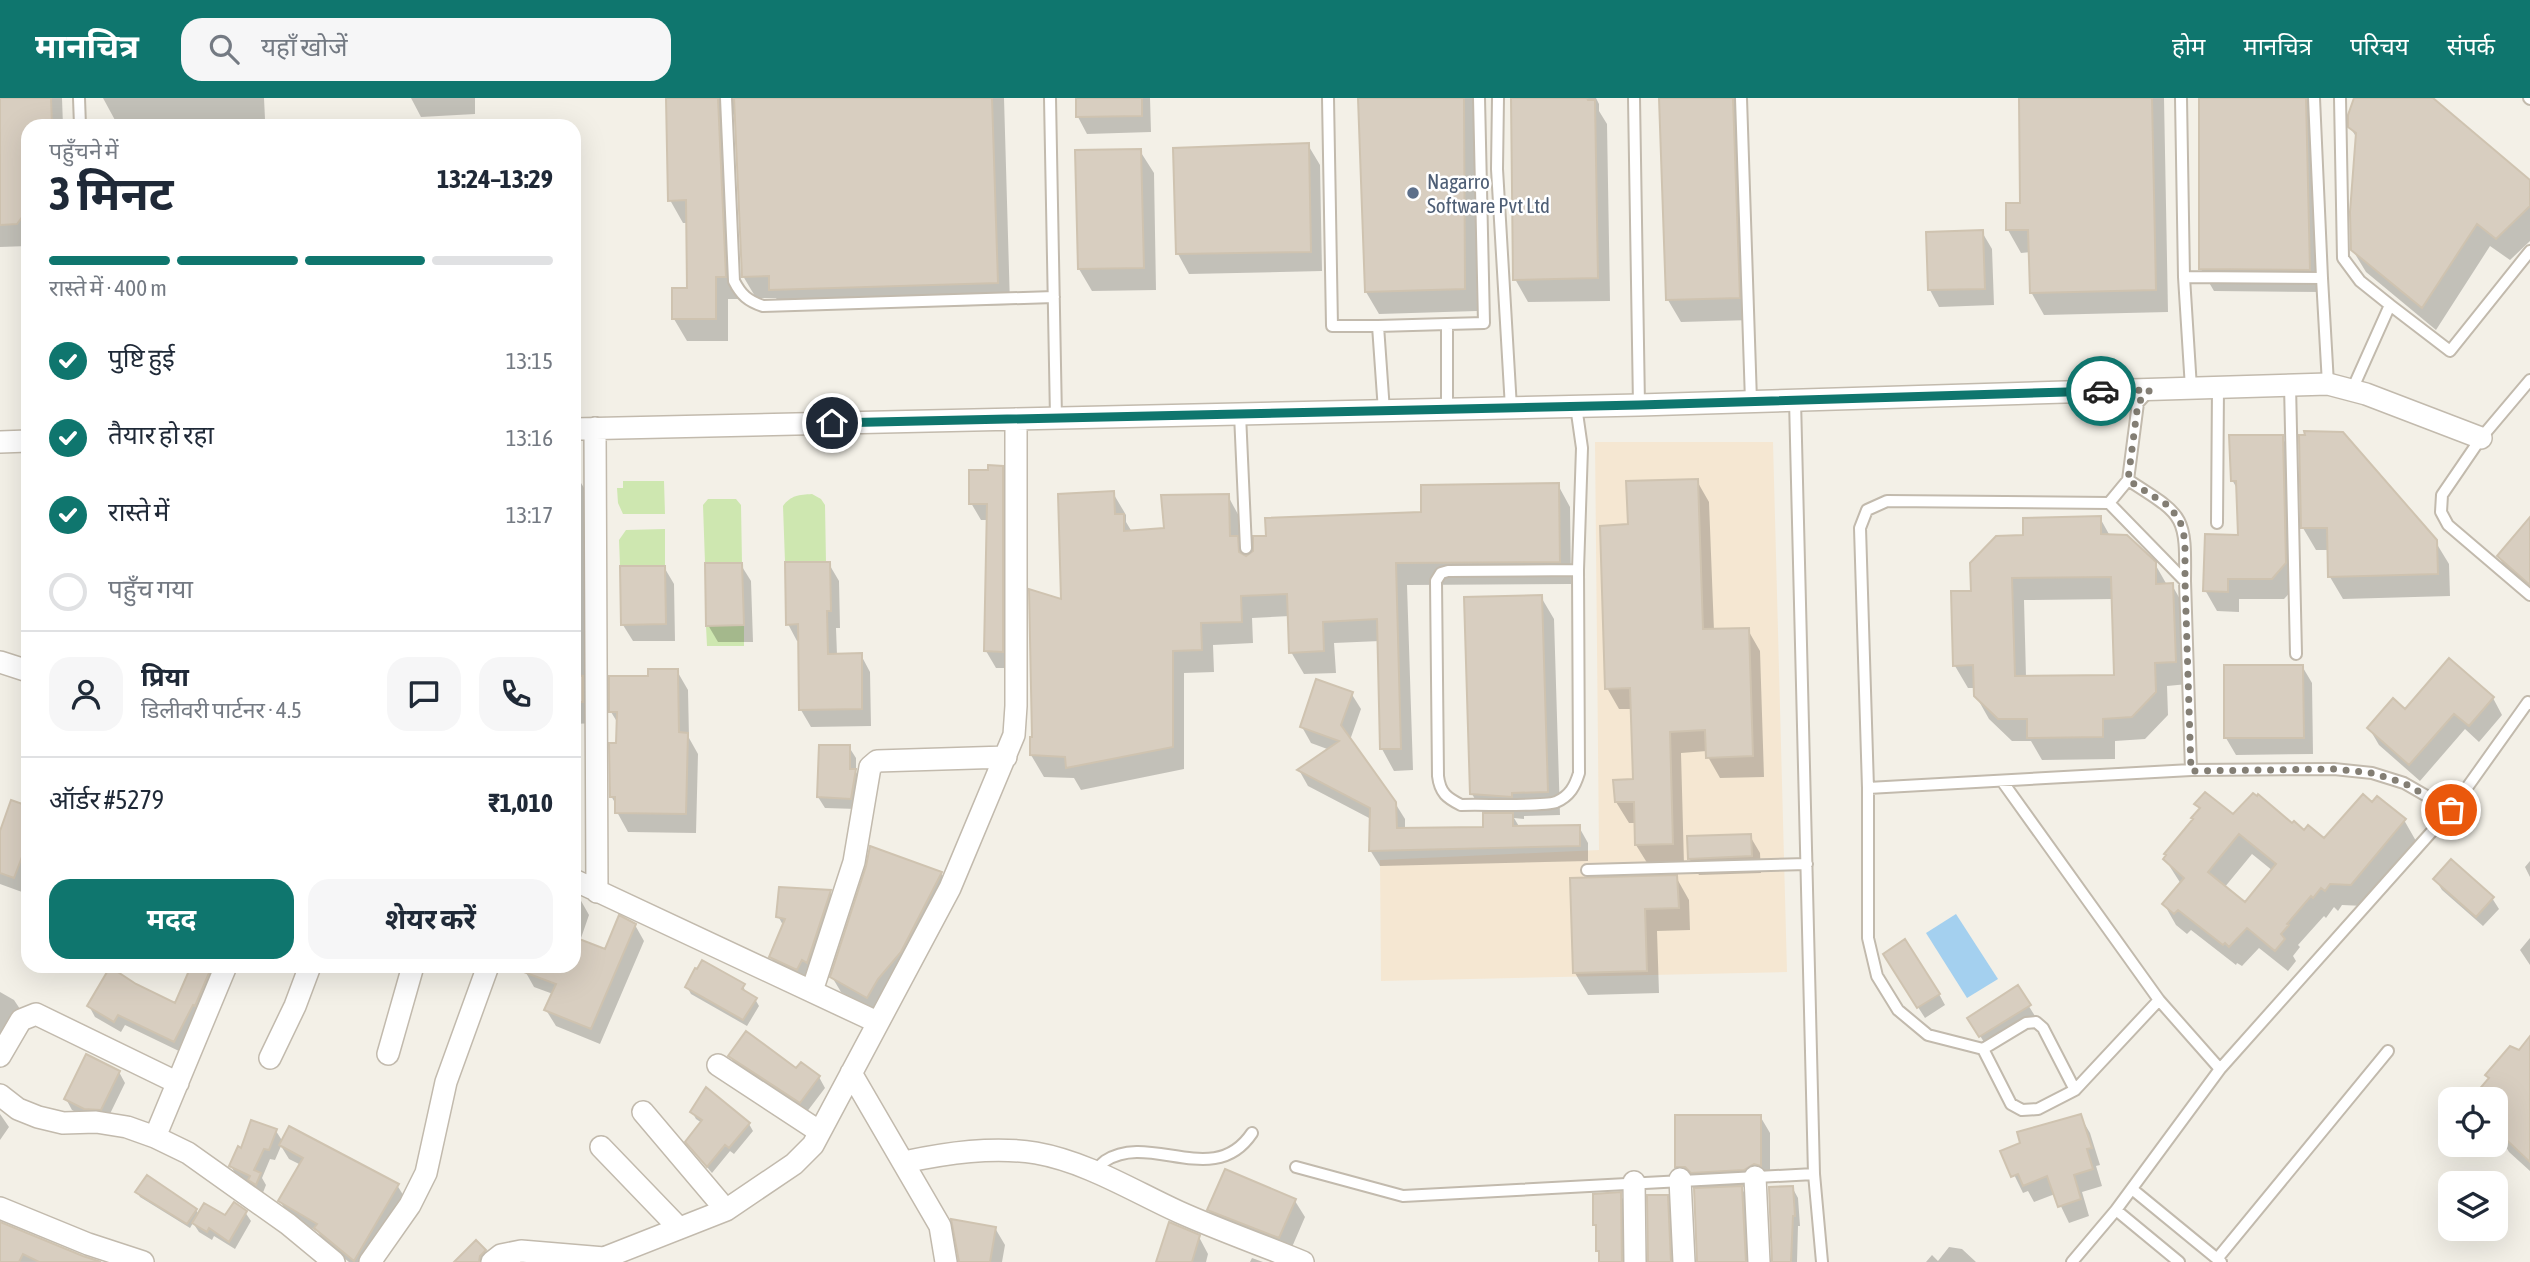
<!DOCTYPE html>
<html lang="hi">
<meta charset="utf-8">
<style>
body{margin:0;font-family:"Asap Condensed","Noto Sans Devanagari",sans-serif;background:#f6f6f7;color:#1f2937;height:100vh;display:flex;flex-direction:column;font-size:26px;white-space:nowrap}
*{box-sizing:border-box;margin:0}
p{font-size:23px;color:#747a83}
.icon{flex:none;width:38px;height:38px;fill:none;stroke:currentColor;stroke-width:2;stroke-linecap:round;stroke-linejoin:round}
.map{position:relative;flex:1;overflow:hidden}
.side{position:absolute;left:21px;top:21px;width:560px;height:854px;display:flex;flex-direction:column;background:#fff;border-radius:21px;box-shadow:0 7px 28px #0002}
.side>*{flex:none}
.fabs{position:absolute;left:2438px;top:989px;display:grid;gap:14px}
.fabs a{display:grid;place-items:center;width:70px;height:70px;border-radius:14px;background:#fff;box-shadow:0 7px 28px #0002;font-size:35px}
.pin{position:absolute;display:grid;place-items:center;width:60px;height:60px;color:#fff;margin:-30px;border:4px solid #fff;border-radius:50%;box-shadow:0 2px 7px #0007}
.courier{position:absolute;display:grid;place-items:center;width:70px;height:70px;margin:-35px;border:5px solid #0f766e;border-radius:50%;background:#fff;color:#222;box-shadow:0 2px 9px #0007}
.overview em{font-style:normal;font-weight:700}
.overview div{display:flex;flex-direction:column-reverse}
.overview{display:flex;align-items:center;justify-content:space-between;height:119px;padding:0 28px}
h1{font-size:46px;font-weight:700;line-height:52px}
.bar{display:grid;grid-template-columns:repeat(4,1fr);gap:10px 7px;align-content:center;height:84px;padding:0 28px}
.bar i{height:9px;border-radius:5px;background:#e0e1e3}
.bar .active{background:#0f766e}
.bar p{grid-column:span 4}
.line{display:flex;align-items:center;gap:18px;padding:0 28px;border-top:2px solid #e0e1e3}
.line div{flex:1}
.round{display:grid;place-items:center;flex:none;width:74px;height:74px;border-radius:21px;background:#f6f6f7}
ol{padding:0 28px;list-style:none}
li{display:flex;align-items:center;gap:21px;height:77px}
li p{margin-inline-start:auto}
li .icon{padding:7px;border-radius:50%;background:#0f766e;color:#fff;stroke-width:4}
li:last-child{color:#747a83}
li i{width:38px;height:38px;border:4px solid #e0e1e3;border-radius:50%}
.primary-button{display:flex;gap:14px;margin-top:auto;padding:14px 28px}
.primary-button a{flex:1;height:80px;border-radius:21px;background:#0f766e;color:#fff;font-size:28px;font-weight:700;line-height:80px;text-align:center}
.primary-button a+a{background:#f6f6f7;color:#1f2937}
header{display:flex;align-items:center;gap:42px;box-sizing:border-box;height:98px;padding:0 35px;background:#0f766e;color:#fff}
header strong{font-size:33px}
nav{display:flex;gap:38px;margin-inline-start:auto;font-size:24px}
.search{width:490px;height:63px;background:#f6f6f7;display:flex;align-items:center;gap:18px;box-sizing:border-box;padding:0 24px;border-radius:21px;color:#747a83;font-size:26px}
.map>svg:first-child{display:block}
</style>
<header>
<strong>मानचित्र</strong>
<div class="search"><svg class="icon" aria-label="search" viewBox="0 0 24 24"><circle cx="10" cy="10" r="6"/><path d="M15 15l6 6"/></svg>यहाँ खोजें</div>
<nav><a>होम</a><a>मानचित्र</a><a>परिचय</a><a>संपर्क</a></nav>
</header>
<div class="map">
<svg width="2530" height="1164" viewBox="0 0 2530 1164">
<rect width="100%" height="100%" fill="#f3f0e7"/>
<path fill="#f5e7d2" d="M1595,344H1773L1787,874L1381,883L1380,762L1599,752Z"/>
<path fill="#cee7b0" d="M623,383H664L665,416H623L618,405L617,390H623Z
M812,396L821,401L825,407L826,464H785L783,408C791,397 799,397 812,396Z
M708,401H736L741,407L742,465H705L703,407Z
M665,431V468H620L619,442L626,432Z
M744,527V548H707L706,528Z"/>
<path fill="#a4d0ef" d="M1956,816L1998,881L1967,900L1926,835Z"/>
<path fill="#0003" fill-rule="evenodd" d="M0,0H62L63,28H28V148L0,149Z
M103,0H264L265,21L116,24Z
M411,0H475V16L421,19Z
M668,0H1004L1010,207L784,213L776,200H756L743,178L736,11L730,24L738,201H728V243H687L674,221L689,191L688,125H683L670,102Z
M1077,0H1150L1151,34L1087,36L1078,19Z
M1359,0H1476L1477,213L1379,216L1366,194Z
M1512,0H1596L1599,6V13L1607,26L1610,203L1528,204L1515,181Z
M1661,0H1745L1752,222L1681,224L1668,202Z
M2020,0H2164L2168,214L2044,217L2031,194V154L2021,155L2008,132L2022,107Z
M2200,0H2308L2318,17L2322,194L2214,193L2201,171Z
M2356,0H2431L2530,84V143L2510,162L2490,148L2436,232L2366,174L2352,151L2358,42L2350,29Z
M1308,47L1320,67L1322,173L1189,176L1178,156L1175,52Z
M1140,53L1154,75L1156,192L1092,193L1079,171Z
M1982,134L1992,151L1994,207L1939,209L1930,192Z
M2282,339L2294,359L2297,487L2284,501H2239V514L2217,513L2205,492L2240,439L2238,392L2232,382Z
M2301,339L2435,443L2449,466L2450,498L2343,501L2330,479L2329,452H2316L2303,430Z
M1002,369L1012,386V570H996L986,553L989,422H981L971,405L990,374Z
M1697,383L1709,404L1714,533L1748,532L1760,553L1764,679L1720,680L1708,659L1707,653L1681,655L1684,767L1649,768L1636,747V725H1629L1616,704L1635,683L1632,611H1619L1607,590L1629,428Z
M574,385H581L594,406L595,625L574,626Z
M1558,387L1570,409L1571,486L1407,487L1413,672L1394,673L1382,651L1380,543L1334,545L1336,575L1304,576L1291,554L1290,518L1252,520L1253,545L1213,547L1214,574L1184,575V671L1081,692L1074,680L1044,679L1031,657L1063,504L1113,395L1126,417V424L1132,434L1166,432L1228,398L1240,420L1241,447L1248,459L1267,439L1423,416Z
M2100,420L2110,438L2155,466L2167,487H2172L2185,510L2188,586L2167,588L2168,617L2145,641L2115,643V661L2042,662L2031,643H2012L1989,621L1976,598V590H1968L1955,568L1972,495L2025,439ZM2114,501L2116,578L2026,579L2024,502Z
M2530,431V496L2512,481L2499,459Z
M829,466L839,483L840,530H836L837,557H861L870,574L871,628L811,629L801,612L800,543H797L788,526Z
M741,467L751,483L753,544H718L708,527Z
M664,469L674,486L675,543H633L623,527Z
M1541,499L1554,521L1560,717L1524,718V721L1514,720L1520,730L1579,729L1588,745V763L1380,768L1370,752L1371,721L1308,688L1299,672L1330,652L1311,645L1302,629L1351,595L1361,611L1350,642L1395,705L1405,721V731L1485,730V718L1472,696Z
M26,549H28V562L25,557Z
M2302,568L2312,585L2313,656L2236,657L2226,640L2225,569Z
M677,573L688,592L689,640L698,656L696,735L628,734L617,714V708L611,698L619,627L611,614L650,580Z
M2493,600L2502,617L2479,644L2465,631L2420,683L2379,647L2369,630L2405,613Z
M849,649L856,660V674L862,684L857,711L825,710L818,699Z
M2197,706L2233,718L2293,728L2324,743L2373,707L2404,722L2416,743L2364,808L2342,807L2338,813L2334,809L2326,820L2324,818L2298,847L2300,849L2293,858L2296,863L2288,873L2259,850L2242,868L2237,865L2236,867L2191,832L2187,836L2176,827L2164,806L2181,786L2165,761L2200,712ZM2252,756L2273,773L2245,807L2224,790Z
M28,709V778L22,794L0,786V738Z
M1750,738L1760,755L1761,775L1699,777L1689,760Z
M2530,763V779L2525,769Z
M941,775L950,791L876,915L841,894L832,879Z
M1676,779L1689,802L1690,832L1657,833L1659,895L1588,897L1575,875Z
M2435,781L2492,800L2499,811L2483,828L2442,792Z
M830,794L836,805L804,882L777,870L771,859L784,829L778,818Z
M574,798L580,801L589,817L580,843L605,854L635,827L644,843L600,946L556,928L546,912L553,896L534,889L525,873L527,868H574Z
M2530,840V867L2520,852Z
M1891,867L1939,896L1945,907L1925,920Z
M193,868H224L181,954L125,927L121,934L95,919L89,908H175Z
M743,887L746,896L755,901L759,908L747,928L691,896L687,889Z
M2017,889L2035,918L1987,949L1969,920Z
M0,894L14,902L22,914L0,952Z
M2530,940V1073L2509,1054L2496,1032V1001H2476Z
M730,958L819,979L825,990L806,1015L737,969Z
M119,974L125,985L107,1022H91L72,1012L66,1001Z
M692,1014L749,1026L753,1033L734,1056L730,1053L712,1075L692,1051L702,1025L696,1021Z
M0,1016L9,1029L0,1042Z
M1760,1018L1770,1035V1084L1764,1082L1754,1088L1741,1089L1747,1100L1751,1164H1699L1703,1092L1697,1086H1687L1677,1069Z
M2080,1018L2090,1035L2100,1067L2096,1068L2102,1088L2082,1094L2089,1118L2069,1125L2055,1096L2034,1104L2028,1093L2023,1095L2003,1054Z
M276,1033L283,1044L397,1087L405,1100L369,1164H349L324,1144L318,1134L288,1116L280,1103L301,1067L289,1061L281,1048L275,1062L270,1061L262,1080L266,1087L262,1097L253,1087L237,1079L231,1068L242,1052Z
M1792,1089L1798,1100L1800,1128H1798L1797,1164H1774Z
M137,1094L196,1112L199,1117L225,1120L245,1114L251,1123L235,1151L214,1138L212,1142L199,1134L193,1125L190,1130L140,1099Z
M1620,1096L1626,1107L1627,1164H1600L1598,1153V1132L1595,1126Z
M1667,1099L1673,1110L1676,1164H1650Z
M1295,1103L1305,1119L1289,1156L1219,1129L1209,1112Z
M0,1126L98,1164H0Z
M995,1130L1005,1147L1002,1164H960Z
M1199,1139L1208,1156L1206,1164H1158Z
M1949,1149L1962,1151L1976,1164H1926L1932,1157L1938,1163Z
M485,1153L488,1158L483,1164H465Z
M1252,1160L1263,1164H1250Z"/>
<path fill="#d8cec0" stroke="#cfc3b0" stroke-width="2" fill-rule="evenodd" d="M0,0H51L52,28H28V111L17,126L0,127Z
M666,0H718L726,179H716V221H672V190H687L686,102L668,103Z
M734,0H992L998,185L769,192V178L742,179Z
M1076,0H1142V18L1076,19Z
M1358,0H1464L1465,191L1365,194Z
M1511,0H1587L1588,2H1595L1598,180L1513,182Z
M1659,0H1733L1740,200L1666,202Z
M2019,0H2152L2156,192L2030,195L2028,132H2006V105H2020Z
M2199,0H2306L2310,172L2199,171Z
M2354,0H2433L2530,82V108L2496,141L2477,126L2422,210L2351,152L2350,114L2356,35L2348,29V17Z
M1309,45L1311,154L1176,156L1173,50Z
M1141,51L1144,170L1078,171L1075,52Z
M1983,132L1985,191L1928,192L1926,134Z
M2304,333L2343,334L2437,442L2438,476L2328,479L2327,430H2301L2299,337H2305Z
M2229,337H2283L2286,465L2272,481H2228V494L2203,493L2205,436L2238,437L2236,383H2231Z
M988,367L1003,368V554L984,553L987,406H969V372H988Z
M1698,381L1703,531L1749,530L1753,658L1706,660L1705,632L1670,634L1673,746L1635,747L1634,704H1615L1613,682L1633,681L1630,590L1605,591L1600,428L1628,426L1626,383Z
M1559,385L1560,464L1396,465L1401,651H1380L1377,521L1323,524L1324,553L1289,555L1287,496L1241,498L1242,524L1201,525L1202,552L1173,553V649L1066,670L1065,659L1030,657V639H1032L1029,491L1061,501L1058,396L1114,393L1115,416H1124V433L1164,430L1161,397L1229,396L1230,438H1238L1239,454L1246,458L1253,453V438H1266L1265,420L1421,414V387Z
M2101,418V436L2127,437L2156,464V486L2173,485L2176,564L2155,565L2156,594L2132,619L2103,621V639L2027,640V621H1998L1974,598L1973,567L1953,568L1951,493H1971L1970,465L1996,438L2023,437V420ZM2111,479L2114,577L2015,578L2012,480Z
M2530,419V487L2497,458Z
M785,464H830L831,513H827L828,556L862,555V611L799,612L798,526L786,527Z
M705,465H742L744,527L706,528Z
M620,468H665L666,526L621,527Z
M1542,497L1548,694L1512,695V699L1470,696L1464,499Z
M2449,560L2494,599L2469,628L2454,616L2409,667L2367,630L2393,600L2405,611Z
M2224,567H2303L2304,640H2224Z
M648,571H678L679,634L688,635L686,716L615,715V699H610L609,645H616L617,614H609V578H648Z
M574,577L583,578V604H574Z
M1316,581L1353,594L1341,627L1396,704L1397,730L1483,729V715H1513V728L1580,727V748L1369,753L1370,710L1297,672L1339,643L1300,629Z
M819,647H850V671H856L851,701L817,699Z
M2205,694L2233,716L2253,695L2257,698L2258,696L2292,725L2294,723L2304,732L2308,727L2324,740L2363,696L2372,704L2377,698L2406,721L2351,787L2330,786L2325,793L2321,790L2313,800L2311,798L2287,826L2289,827L2281,836L2285,841L2275,853L2247,830L2229,849L2225,845L2223,847L2178,812L2174,816L2162,806L2184,780L2163,761L2166,757L2164,756L2193,721L2191,720L2200,710L2194,706ZM2239,736L2276,766L2245,804L2208,774Z
M11,702L28,708V743L14,780L0,775V733Z
M1751,736L1752,758L1688,761L1687,738Z
M870,748L942,774L901,854L878,881L867,900L830,879L866,768Z
M2451,761L2494,799L2476,819L2433,781Z
M1677,777L1679,810L1645,811L1647,873L1573,875L1570,780Z
M779,789L831,792L807,865L802,862L797,872L769,859L785,821L776,819Z
M619,817L636,826L591,931L544,912L556,886L513,870L514,868H574V839L605,851Z
M1905,841L1940,896L1917,910L1883,856Z
M702,862L745,886L742,891L757,900L743,922L685,889L695,870L697,871Z
M191,868H212L195,908L193,907L174,944L118,917L114,924L87,908L110,869L136,886L175,905Z
M2018,887L2031,907L1979,939L1967,920Z
M746,933L796,970L801,964L820,978L800,1005L728,958Z
M2530,938V1064L2496,1032V1001H2471L2489,980L2485,977L2510,948L2519,952Z
M86,956L120,973L101,1012L84,1011L64,1001Z
M706,989L750,1025L729,1050L725,1047L707,1069L685,1044L702,1022L690,1014Z
M2081,1016L2092,1050L2087,1051L2093,1071L2074,1077L2081,1101L2058,1109L2047,1078L2023,1088L2018,1076L2011,1079L2000,1053L2020,1045L2017,1034Z
M1675,1017H1761V1068L1754,1066L1744,1072L1691,1075L1685,1069H1675Z
M251,1022L277,1031L269,1052L264,1051L254,1072L261,1075L256,1087L248,1082L250,1078L229,1068L238,1048L241,1050Z
M289,1028L399,1086L354,1163L314,1130L317,1126L278,1103L303,1060L279,1047Z
M1225,1071L1296,1101L1279,1140L1207,1112Z
M147,1077L197,1111L187,1126L135,1094Z
M1742,1088L1746,1164H1697L1694,1090Z
M1793,1088L1795,1118H1793L1791,1164H1772L1769,1089Z
M1621,1094L1622,1164H1599V1153H1596V1127H1593V1096Z
M1647,1097H1668L1671,1164H1648Z
M234,1104L247,1113L229,1144L209,1130L207,1134L192,1125L204,1105L225,1117Z
M951,1121L996,1129L990,1164H959Z
M0,1124L83,1158L101,1164H39L23,1156L19,1164H0Z
M1169,1124L1200,1137L1192,1164H1156Z
M476,1142L486,1152L480,1158L479,1164H454Z"/>
<g fill="none" stroke-linecap="round" stroke-linejoin="round">
<defs>
<path id="lane" d="M79,0L80,28
M726,0L734,183C741,197 748,203 763,208L1054,199
M1050,0L1056,320
M1328,0L1332,228H1378
M1498,0L1497,71L1511,310
M1634,0L1639,307
M1741,0L1751,303
M2181,0L2184,179
M2314,0L2322,180
M2340,0L2343,160L2360,183L2390,207
M2529,0L2530,1
M1447,226L1484,225L1479,0
M2530,282L2481,340L2442,397L2441,414L2448,427L2530,497
M2290,287L2296,556
M2191,290L2184,179L2322,180L2328,286
M2352,292L2390,207L2450,253L2530,153
M2148,294L2138,305L2128,382L2109,405L1887,403L1867,412L1860,430L1868,690V840L1877,878L1898,912L1928,937L1983,951L2011,1006L2022,1012L2038,1011L2075,992L2159,902
M1795,302L1814,1076L1822,1164
M1576,308L1582,350L1578,472L1579,675C1575,688 1570,698 1556,704C1543,709 1480,706 1461,707C1447,700 1440,695 1438,678L1436,483L1441,475L1448,473L1578,472
M1384,313L1378,228L1447,226V311
M1240,316L1246,450
M2128,382C2184,418 2186,416 2185,483
M2109,405L2185,483L2191,672
M2217,425L2218,289
M2002,683L2159,902L2220,971
M1868,690L2191,672L2334,671L2372,675L2404,685L2451,712
M1587,772L1807,766
M1983,951L2026,925L2036,924L2043,930L2075,992
M1296,1069L1403,1098L1814,1076
M1094,1074C1097,1071 1101,1066 1105,1063C1150,1033 1214,1092 1252,1035
M2132,1091L2221,1164
M2116,1112L2179,1164
M2217,1161L2388,953
M2072,1164L2116,1112L2220,971L2451,712L2528,604L2530,606"/>
<path id="street" d="M595,330L597,794
M574,331L1639,307L2328,286L2366,296L2481,340
M0,344L28,343
M0,564L28,573
M574,782L877,924
M812,893L854,764L870,669L877,663L1006,659
M388,956L413,868
M0,958L21,922L36,916L178,985
M270,960L295,908L310,868
M718,967L820,1034
M851,975L940,1128L946,1164
M0,997L18,1011L38,1019L63,1025L96,1024L127,1029L155,1039L188,1055L288,1126L334,1164
M643,1014L726,1112
M155,1039L226,868
M601,1049L679,1130
M904,1064C947,1055 993,1048 1036,1055C1087,1064 1133,1093 1179,1114C1219,1132 1262,1147 1303,1164
M1755,1079L1759,1164
M1680,1081L1684,1164
M1634,1084L1635,1164
M0,1110L88,1146L143,1164
M370,1164L410,1107L426,1075L446,984L488,868
M492,1164L501,1157L521,1153L604,1160L726,1112L794,1066L813,1047L950,790L1014,637L1016,608V321"/>
</defs>
<use href="#lane" stroke="#c2baad" stroke-width="14"/>
<use href="#street" stroke="#c2baad" stroke-width="24"/>
<use href="#lane" stroke="#fff" stroke-width="10"/>
<use href="#street" stroke="#fff" stroke-width="21"/>
</g>
<g fill="none" stroke-linecap="round" stroke-linejoin="round">
<path stroke="#837e74" stroke-width="7" stroke-dasharray="0 12.6" d="M2101,293L2150,292L2138,305L2128,382L2169,408L2180,423L2185,442V483L2191,673L2334,671L2372,675L2404,685L2451,712"/>
<path stroke="#0f766e" stroke-width="9" d="M832,325L1639,307L2101,293"/>
</g>
<circle fill="#5c6f8a" stroke="#fff" stroke-width="2.5" cx="1413" cy="95" r="7"/>
<g text-anchor="middle" dominant-baseline="central" stroke-width="5" stroke-linejoin="round" paint-order="stroke">
<g font-size="21" fill="#4e5e75" stroke="#fff" text-anchor="start">
<text x="1427" y="83">Nagarro<tspan x="1427" dy="24">Software Pvt Ltd</tspan></text>
</g>
</g>
</svg>
<div class="fabs">
<a><svg class="icon" aria-label="locate" viewBox="0 0 24 24"><circle cx="12" cy="12" r="6"/><path d="M12 2v4M12 18v4M2 12h4M18 12h4"/></svg></a>
<a><svg class="icon" aria-label="layers" viewBox="0 0 24 24"><path d="M12 4l9 5-9 5-9-5zM3 14l9 5 9-5"/></svg></a>
</div>
<div class="pin" style="left:2451px;top:712px;background:#ea580c"><svg class="icon" aria-label="bag" viewBox="0 0 24 24"><path d="M5 8h14l-1 12H6zM9 8a3 3 0 0 1 6 0"/></svg></div>
<div class="pin" style="left:832px;top:325px;background:#1f2937"><svg class="icon" aria-label="home" viewBox="0 0 24 24"><path d="M3 11l9-7 9 7M6 9v11h12V9"/></svg></div>
<div class="courier" style="left:2101px;top:293px"><svg class="icon" aria-label="car" viewBox="0 0 24 24"><path d="M5 17H2v-5l4-1 3-4h7l3 4 3 1v5h-3M9 17h6M6 11h13"/><circle cx="7" cy="17" r="2"/><circle cx="17" cy="17" r="2"/></svg></div>
<section class="side">
<div class="overview"><div><h1>3 मिनट</h1><p>पहुँचने में</p></div><em>13:24–13:29</em></div>
<div class="bar"><i class="active"></i><i class="active"></i><i class="active"></i><i></i><p>रास्ते में · 400 m</p></div>
<ol>
<li><svg class="icon" aria-label="check" viewBox="0 0 24 24"><path d="M5 12l5 5 9-10"/></svg>पुष्टि हुई<p>13:15</p></li>
<li><svg class="icon" aria-label="check" viewBox="0 0 24 24"><path d="M5 12l5 5 9-10"/></svg>तैयार हो रहा<p>13:16</p></li>
<li><svg class="icon" aria-label="check" viewBox="0 0 24 24"><path d="M5 12l5 5 9-10"/></svg>रास्ते में<p>13:17</p></li>
<li><i></i>पहुँच गया</li>
</ol>
<div class="line" style="height:126px"><a class="round"><svg class="icon" aria-label="person" viewBox="0 0 24 24"><circle cx="12" cy="8" r="4"/><path d="M4 21q1-7 8-7t8 7"/></svg></a><div><b>प्रिया</b><p>डिलीवरी पार्टनर · 4.5</p></div><a class="round"><svg class="icon" aria-label="chat" viewBox="0 0 24 24"><path d="M4 5h16v11H9l-5 4z"/></svg></a><a class="round"><svg class="icon" aria-label="phone" viewBox="0 0 24 24"><path d="M5 4h4l2 5-3 2q2 4 5 5l2-3 5 2v4C11 20 4 13 5 4z"/></svg></a></div>
<div class="line" style="height:91px"><div>ऑर्डर #5279</div><b>₹1,010</b></div>
<div class="primary-button"><a>मदद</a><a>शेयर करें</a></div>
</section>
</div>
